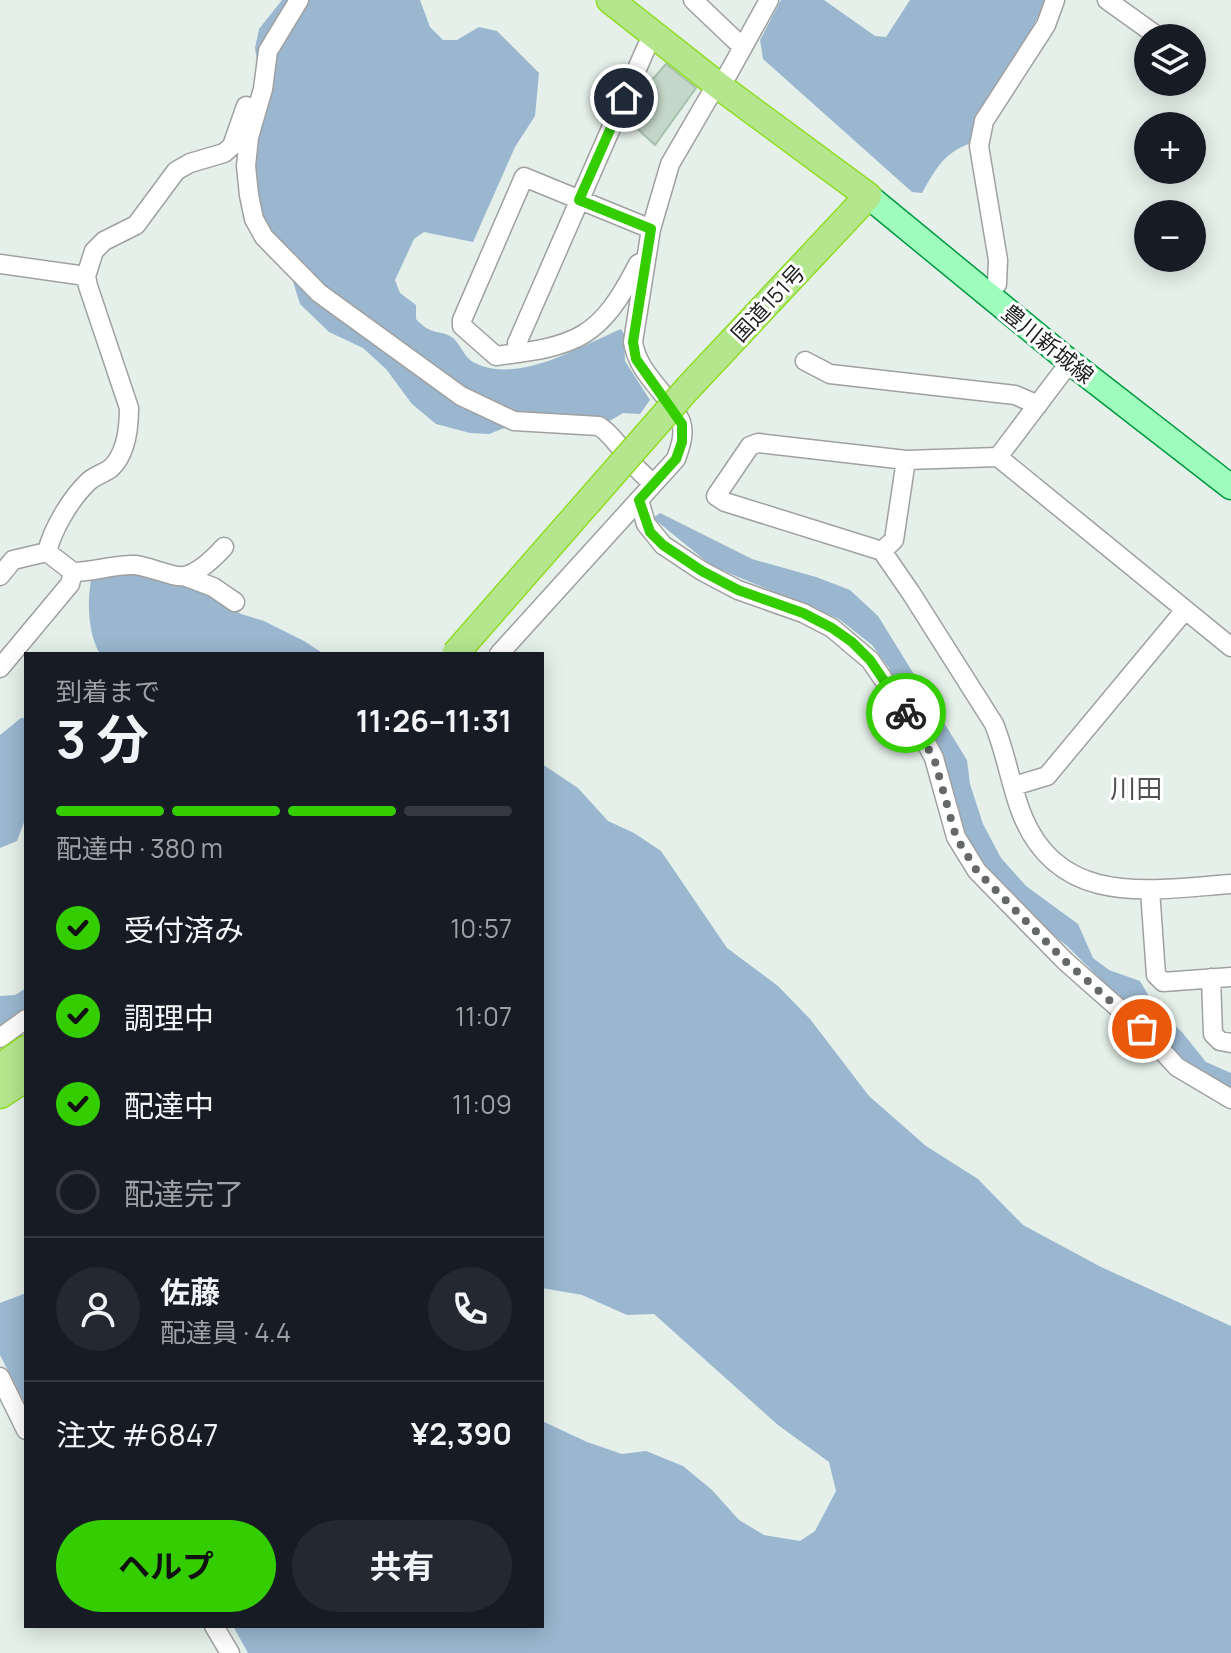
<!DOCTYPE html>
<html lang="ja">
<meta charset="utf-8">
<style>
body{margin:0;font-family:Manrope,"Noto Sans JP",sans-serif;background:#242831;color:#f1f3f6;height:100vh;display:flex;flex-direction:column;font-size:30px;white-space:nowrap}
*{box-sizing:border-box;margin:0}
p{font-size:26px;color:#9ea1a6}
.icon{flex:none;width:44px;height:44px;fill:none;stroke:currentColor;stroke-width:2;stroke-linecap:round;stroke-linejoin:round}
.map{position:relative;flex:1;overflow:hidden}
.panel{position:absolute;left:24px;top:652px;width:520px;height:976px;display:flex;flex-direction:column;background:#171b24;border-radius:0px;box-shadow:0 4px 20px #0003}
.panel>*{flex:none}
.controls{position:absolute;left:1134px;top:24px;display:grid;gap:16px}
.controls a{display:grid;place-items:center;width:72px;height:72px;border-radius:50%;background:#171b24;box-shadow:0 4px 20px #0003;font-size:40px}
.pin{position:absolute;display:grid;place-items:center;width:68px;height:68px;color:#fff;margin:-34px;border:4px solid #fff;border-radius:50%;box-shadow:0 2px 8px #0007}
.courier{position:absolute;display:grid;place-items:center;width:80px;height:80px;margin:-40px;border:6px solid #34ce00;border-radius:50%;background:#fff;color:#222;box-shadow:0 2px 10px #0007}
.overview em{font-style:normal;font-weight:700}
.overview div{display:flex;flex-direction:column-reverse}
.overview{display:flex;align-items:center;justify-content:space-between;height:136px;padding:0 32px}
h1{font-size:52px;font-weight:700;line-height:60px}
.bar{display:grid;grid-template-columns:repeat(4,1fr);gap:12px 8px;align-content:center;height:96px;padding:0 32px}
.bar i{height:10px;border-radius:6px;background:#363941}
.bar .selected{background:#34ce00}
.bar p{grid-column:span 4}
.line{display:flex;align-items:center;gap:20px;padding:0 32px;border-top:2px solid #363941}
.line div{flex:1}
.round{display:grid;place-items:center;flex:none;width:84px;height:84px;border-radius:42px;background:#242831}
ol{padding:0 32px;list-style:none}
li{display:flex;align-items:center;gap:24px;height:88px}
li p{margin-inline-start:auto}
li .icon{padding:8px;border-radius:50%;background:#34ce00;color:#111;stroke-width:4}
li:last-child{color:#9ea1a6}
li i{width:44px;height:44px;border:4px solid #363941;border-radius:50%}
.primary-button{display:flex;gap:16px;margin-top:auto;padding:16px 32px}
.primary-button a{flex:1;height:92px;border-radius:48px;background:#34ce00;color:#111;font-size:32px;font-weight:700;line-height:92px;text-align:center}
.primary-button a+a{background:#242831;color:#f1f3f6}
.map>svg:first-child{display:block}
</style>
<div class="map">
<svg width="1231" height="1653" viewBox="0 0 1231 1653">
<rect width="100%" height="100%" fill="#e5f0ea"/>
<path fill="#9ab7cf" d="M282,0H420L430,27L443,40H457L479,27L497,31L539,73L535,116L515,147L473,242L424,232L414,239L395,280L400,293L416,305V319C432,337 441,329 453,338C461,345 464,357 473,362C518,386 580,346 621,329L624,334L625,361L650,400L640,414L623,413L608,422L507,427L489,434L470,433L436,424L412,404L386,369L363,348L329,332L300,304L290,272L266,226L258,194L252,158L258,67L255,48L259,29Z
M781,0H824L875,36L886,37L910,0H1047L971,143C943,153 936,169 922,193L912,192L763,59L760,40Z
M660,513L752,559L816,577L850,590L878,616L967,760L970,784L983,824L1001,858L1026,886L1078,924L1093,958L1109,970L1140,981L1157,1010L1182,1032L1206,1062L1231,1073V1094L1206,1083L1066,945L1016,906L977,856L961,824L937,741L917,719L889,668L872,645L839,619L712,566L653,518Z
M124,571L200,586L241,614L264,621L304,641L324,654H100C88,633 87,604 91,580Z
M21,718H26V817L17,841L0,848V735Z
M542,764L578,788L608,821L634,833L661,851L727,948L778,986L810,1019L869,1096L926,1146L978,1179L1023,1225L1101,1267L1231,1326V1653H248L233,1626H542V1421L587,1442L622,1454L646,1451L683,1466L712,1490L739,1520L764,1535L800,1541L815,1531L836,1491L829,1462L778,1425L654,1314L627,1315L582,1295L542,1288Z
M26,988V1030L0,1033V996L15,995Z
M26,1293V1406L0,1355V1303Z"/>
<path fill="#c5d7c9" stroke="#a7c2ac" stroke-width="2" d="M666,64L696,88L655,145L628,120L638,96Z"/>
<g fill="none" stroke-linecap="round" stroke-linejoin="round">
<defs>
<path id="minor" d="M299,0L268,51L263,89L249,137L246,166L249,195L254,219L264,237L319,293L461,396L514,421L599,426C621,441 631,469 654,483
M693,0L735,40L743,46
M1107,0L1160,38
M1192,64L1194,66
M642,262L638,264C600,339 577,346 496,356L462,326V320L524,177L651,229
M0,264L86,276
M989,295L997,284L998,260L979,146L984,121L1046,25L1055,0
M519,353L517,343L647,46L655,36
M805,361L830,374L1015,395L1038,405
M998,457L1070,362
M639,500L646,524L663,545L702,571L738,590L803,613L832,628L870,660L922,735L934,758L956,837L977,871L1065,961L1142,1029L1177,1067L1231,1099
M882,551L894,540L906,460
M47,552C53,528 71,498 89,481C96,475 105,473 111,468C126,454 129,427 129,408L88,286L86,276L94,251L104,241L136,225L176,171L190,163L224,153L232,146L246,106
M0,576L13,560L47,552L73,572C95,572 114,564 135,565C148,566 174,578 184,576C199,573 214,558 224,547
M184,576L213,587L235,602
M1231,647L998,457L906,460L758,443L750,446L716,496L725,502L882,551L911,593L994,724C1006,753 1010,783 1021,812C1058,908 1148,890 1231,884
M499,654L676,459C680,448 685,434 681,422C669,393 638,375 633,342L651,229L670,164L709,97L728,74L769,0
M0,668L70,584L73,572
M1014,786L1047,776L1185,610
M1150,890L1156,975L1163,982L1231,977
M1211,978L1213,1034L1220,1041L1231,1043
M0,1038L26,1019
M0,1377L26,1430
M214,1626L230,1653"/>
<path id="major" d="M868,196L1070,362L1231,487"/>
<path id="highway" d="M610,0L719,86L868,196L688,388
M0,1067L26,1049
M0,1095L26,1078"/>
</defs>
<use href="#minor" stroke="#a0a0a0" stroke-width="21"/>
<use href="#major" stroke="#009a40" stroke-width="27"/>
<use href="#highway" stroke="#91dc24" stroke-width="29"/>
<use href="#minor" stroke="#fff" stroke-width="18"/>
<use href="#major" stroke="#9efcbc" stroke-width="24"/>
<use href="#highway" stroke="#b4e78d" stroke-width="26"/>
<defs>
<path id="highway-bridge" d="M455,654L688,388"/>
</defs>
<use href="#highway-bridge" stroke="#91dc24" stroke-width="29" stroke-linecap="butt"/>
<use href="#highway-bridge" stroke="#b4e78d" stroke-width="26"/>
</g>
<g fill="none" stroke-linecap="round" stroke-linejoin="round">
<path stroke="#646866" stroke-width="8" stroke-dasharray="0 14.4" d="M906,713L934,758L956,837L977,871L1065,961L1142,1029"/>
<path stroke="#34ce00" stroke-width="10" d="M624,98L579,200L651,229L633,342L636,359L682,424V442L676,459L639,500L650,532L663,545L702,571L738,590L803,613L832,628L852,642L870,660L906,713"/>
</g>
<g text-anchor="middle" dominant-baseline="central" stroke-width="6" stroke-linejoin="round" paint-order="stroke">
<g font-size="22" fill="#1f1f1f" stroke="#fff">
<text transform="translate(768 303) rotate(-47)">国道151号</text>
<text transform="translate(1048 344) rotate(39)">豊川新城線</text>
</g>
<g font-size="26" fill="#525252" stroke="#fff">
<text x="1136" y="788">川田</text>
</g>
</g>
</svg>
<div class="controls">
<a><svg class="icon" aria-label="layers" viewBox="0 0 24 24"><path d="M12 4l9 5-9 5-9-5zM3 14l9 5 9-5"/></svg></a>
<a>+</a>
<a>−</a>
</div>
<div class="pin" style="left:1142px;top:1029px;background:#ea580c"><svg class="icon" aria-label="bag" viewBox="0 0 24 24"><path d="M5 8h14l-1 12H6zM9 8a3 3 0 0 1 6 0"/></svg></div>
<div class="pin" style="left:624px;top:98px;background:#1f2937"><svg class="icon" aria-label="home" viewBox="0 0 24 24"><path d="M3 11l9-7 9 7M6 9v11h12V9"/></svg></div>
<div class="courier" style="left:906px;top:713px"><svg class="icon" aria-label="bike" viewBox="0 0 24 24"><circle cx="6" cy="16" r="4"/><circle cx="18" cy="16" r="4"/><path d="M6 16l4-8h5l3 8M10 8l3 8H6M13 5h3"/></svg></div>
<section class="panel">
<div class="overview"><div><h1>3 分</h1><p>到着まで</p></div><em>11:26–11:31</em></div>
<div class="bar"><i class="selected"></i><i class="selected"></i><i class="selected"></i><i></i><p>配達中 · 380 m</p></div>
<ol>
<li><svg class="icon" aria-label="check" viewBox="0 0 24 24"><path d="M5 12l5 5 9-10"/></svg>受付済み<p>10:57</p></li>
<li><svg class="icon" aria-label="check" viewBox="0 0 24 24"><path d="M5 12l5 5 9-10"/></svg>調理中<p>11:07</p></li>
<li><svg class="icon" aria-label="check" viewBox="0 0 24 24"><path d="M5 12l5 5 9-10"/></svg>配達中<p>11:09</p></li>
<li><i></i>配達完了</li>
</ol>
<div class="line" style="height:144px"><a class="round"><svg class="icon" aria-label="person" viewBox="0 0 24 24"><circle cx="12" cy="8" r="4"/><path d="M4 21q1-7 8-7t8 7"/></svg></a><div><b>佐藤</b><p>配達員 · 4.4</p></div><a class="round"><svg class="icon" aria-label="phone" viewBox="0 0 24 24"><path d="M5 4h4l2 5-3 2q2 4 5 5l2-3 5 2v4C11 20 4 13 5 4z"/></svg></a></div>
<div class="line" style="height:104px"><div>注文 #6847</div><b>¥2,390</b></div>
<div class="primary-button"><a>ヘルプ</a><a>共有</a></div>
</section>
</div>
